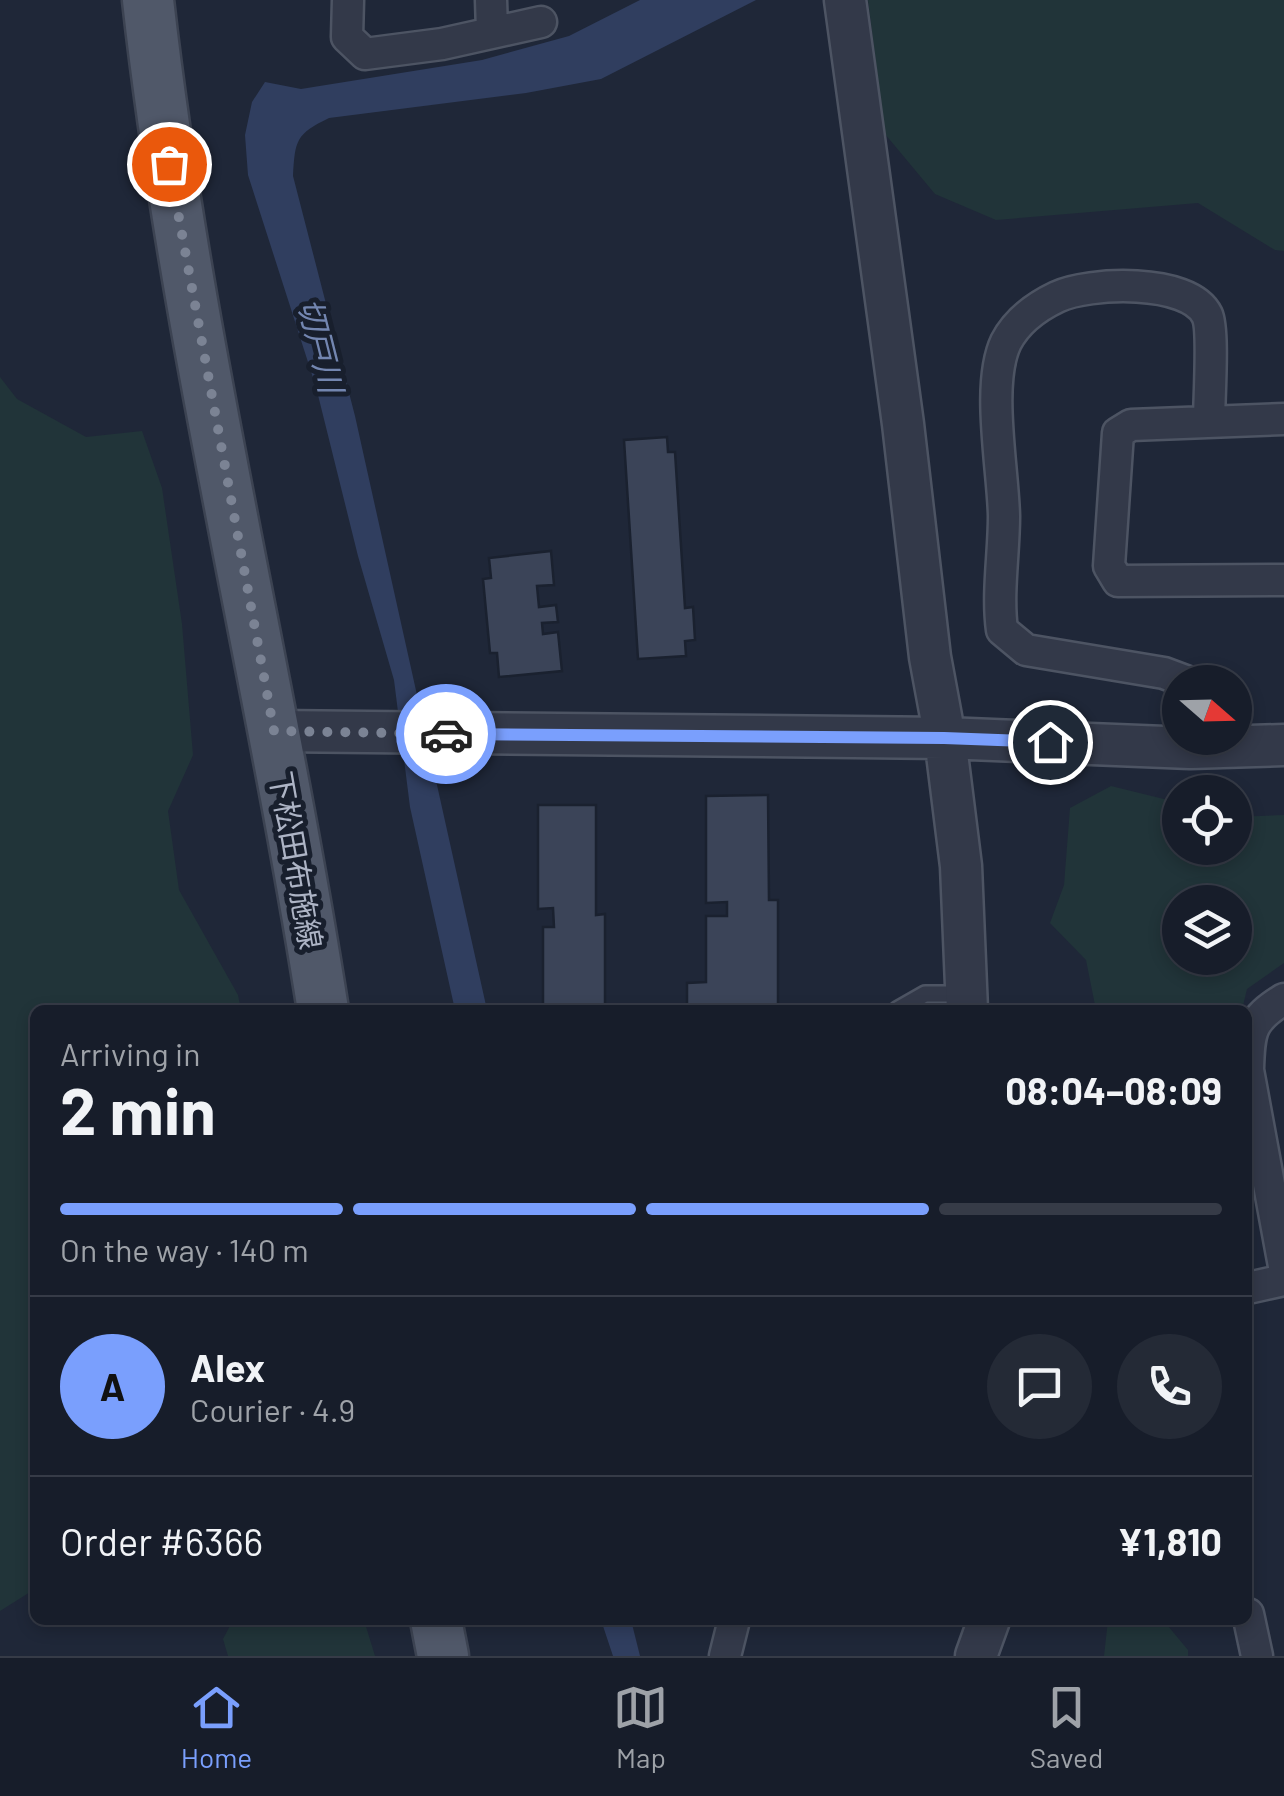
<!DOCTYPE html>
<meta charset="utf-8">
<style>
body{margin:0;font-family:Barlow,"Noto Sans JP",sans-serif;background:#242a36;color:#f1f3f6;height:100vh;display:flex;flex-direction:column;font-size:38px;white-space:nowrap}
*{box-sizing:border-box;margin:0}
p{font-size:32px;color:#9ea2a8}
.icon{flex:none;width:55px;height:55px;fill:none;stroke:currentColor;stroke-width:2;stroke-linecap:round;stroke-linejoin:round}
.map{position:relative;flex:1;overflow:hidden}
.side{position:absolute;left:30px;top:1005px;width:1222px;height:620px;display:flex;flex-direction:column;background:#171d2a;border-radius:15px;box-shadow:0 5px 15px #0003,0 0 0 2px #363b47}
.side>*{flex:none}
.needle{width:65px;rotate:110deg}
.controls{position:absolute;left:1162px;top:665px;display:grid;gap:20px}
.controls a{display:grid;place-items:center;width:90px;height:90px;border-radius:50%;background:#171d2a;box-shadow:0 5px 15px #0003,0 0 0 2px #363b47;font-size:50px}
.pin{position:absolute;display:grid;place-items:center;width:85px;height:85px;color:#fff;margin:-42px;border:5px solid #fff;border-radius:50%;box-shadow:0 2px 10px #0007}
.courier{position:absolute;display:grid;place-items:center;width:100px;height:100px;margin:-50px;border:8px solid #7a9ffd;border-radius:50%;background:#fff;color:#222;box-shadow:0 2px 12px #0007}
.headline em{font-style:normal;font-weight:700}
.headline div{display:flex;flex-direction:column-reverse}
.headline{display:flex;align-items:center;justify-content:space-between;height:170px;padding:0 30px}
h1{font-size:65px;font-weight:700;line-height:75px}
.bar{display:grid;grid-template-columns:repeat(4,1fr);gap:15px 10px;align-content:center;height:120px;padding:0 30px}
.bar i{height:12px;border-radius:8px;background:#363b47}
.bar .active{background:#7a9ffd}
.bar p{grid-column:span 4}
.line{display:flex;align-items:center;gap:25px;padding:0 30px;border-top:2px solid #363b47}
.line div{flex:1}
.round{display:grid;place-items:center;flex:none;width:105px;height:105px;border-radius:52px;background:#242a36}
.menu{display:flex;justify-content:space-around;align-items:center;height:140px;border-top:2px solid #363b47;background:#171d2a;font-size:28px;color:#9ea2a8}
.menu a{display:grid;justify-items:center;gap:5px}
.menu .active{color:#7a9ffd}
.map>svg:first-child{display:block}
</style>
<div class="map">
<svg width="1284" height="1656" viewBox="0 0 1284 1656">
<rect width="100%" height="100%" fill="#1f2738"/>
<path fill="#213439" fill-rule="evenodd" d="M868,0H1284V251L1275,250L1198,203L996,220L935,194L885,134Z
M0,377L17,399L86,437L142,431L162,488L182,624L193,755L168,811L179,890L238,995L241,1010H35V1589L0,1611Z
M1111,786L1180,803V848H1235V817L1284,815V963L1247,989L1242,1010H1096L1086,960L1050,923L1064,885L1070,808ZM1235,902V958H1180V902Z
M233,1620H364L375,1656H228L223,1639Z
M1108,1620H1163L1188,1650V1656H1104Z"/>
<path fill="#303e5f" d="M640,0H756L601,79L526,93L329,118C296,134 295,140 293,176L355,416L487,1010H455L410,807L394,680L358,556L316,387L248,175L245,135L252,102L265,82L301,89L482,60L569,36Z
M601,1620H631L640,1656H613Z"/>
<path fill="#3b4458" stroke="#1a212f" stroke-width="2.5" d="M667,437L668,452H675L685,608L693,607L695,640L685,641L686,656L638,659L624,440Z
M551,551L554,585L537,586L539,607L556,605L558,622L542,623L543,634L558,632L562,671L499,677L497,653H490L483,579L491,578L489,558Z
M768,795L769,900H778V1010H687V983L706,982V916H727V902L706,903V796Z
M538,805H596V915L605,914V1010H543V927H554L553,908L538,909Z"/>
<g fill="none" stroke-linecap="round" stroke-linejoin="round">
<defs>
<path id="service" d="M897,1010L925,994H963"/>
<path id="minor" d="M348,0L347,37L365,54L442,44L541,22
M491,0L492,31
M1284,419L1131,425L1118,433L1109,566L1118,581L1284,580
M1188,682L1164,673L1026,650L1002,630C997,593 1004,554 1004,516C1003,468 986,384 1006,342C1017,321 1036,307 1057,297C1088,282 1189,278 1207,315C1214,329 1209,401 1209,421
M1284,999C1250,1020 1249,1031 1248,1070L1284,1266
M1248,1288L1284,1280
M1248,1614L1257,1656
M725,1656L734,1620"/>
<path id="tertiary" d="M845,0L903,424L930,657L945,738L961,866L967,1010
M274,731L945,738L1190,748L1284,745
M976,1656L989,1620"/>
<path id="primary" d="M148,0C186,340 270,673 323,1010
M436,1620L443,1656"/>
</defs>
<use href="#service" stroke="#4d5463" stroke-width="20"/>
<use href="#minor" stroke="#4d5463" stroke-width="35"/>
<use href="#tertiary" stroke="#4d5463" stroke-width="45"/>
<use href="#primary" stroke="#3c4352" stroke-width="55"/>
<use href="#service" stroke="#333949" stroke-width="15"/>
<use href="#minor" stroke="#333949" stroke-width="30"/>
<use href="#tertiary" stroke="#333949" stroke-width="40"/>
<use href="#primary" stroke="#505869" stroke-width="50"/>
</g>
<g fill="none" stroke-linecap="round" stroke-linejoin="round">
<path stroke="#7b8394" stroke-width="10" stroke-dasharray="0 18" d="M169,164L274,731L446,734"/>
<path stroke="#7a9ffd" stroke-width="12" d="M446,734L944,738L1050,742"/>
</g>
<g text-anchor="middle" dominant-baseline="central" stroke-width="10" stroke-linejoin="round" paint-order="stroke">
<g font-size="30" fill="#adb4c5" stroke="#181f2d">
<text transform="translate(297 860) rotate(80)">下松田布施線</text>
</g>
<g font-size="32" font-style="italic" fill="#7386b0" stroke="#181f2d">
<text transform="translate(322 345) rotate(76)">切戸川</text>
</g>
</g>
</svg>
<div class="controls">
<a><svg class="needle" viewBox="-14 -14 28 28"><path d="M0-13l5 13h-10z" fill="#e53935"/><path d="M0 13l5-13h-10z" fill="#9ea2a8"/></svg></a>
<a><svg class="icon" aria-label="locate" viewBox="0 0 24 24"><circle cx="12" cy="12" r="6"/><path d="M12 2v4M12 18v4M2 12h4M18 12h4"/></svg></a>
<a><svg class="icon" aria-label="layers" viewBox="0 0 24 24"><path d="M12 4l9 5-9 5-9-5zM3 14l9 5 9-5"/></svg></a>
</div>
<div class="pin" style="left:169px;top:164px;background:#ea580c"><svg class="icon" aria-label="bag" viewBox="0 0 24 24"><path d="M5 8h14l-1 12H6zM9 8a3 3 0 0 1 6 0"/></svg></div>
<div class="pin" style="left:1050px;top:742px;background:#1f2937"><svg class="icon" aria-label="home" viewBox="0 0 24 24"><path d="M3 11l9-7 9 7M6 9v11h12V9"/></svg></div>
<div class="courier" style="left:446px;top:734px"><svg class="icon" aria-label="car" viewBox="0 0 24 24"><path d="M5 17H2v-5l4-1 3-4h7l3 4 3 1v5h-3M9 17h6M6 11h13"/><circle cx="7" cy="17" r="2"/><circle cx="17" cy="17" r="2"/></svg></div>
<section class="side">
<div class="headline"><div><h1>2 min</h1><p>Arriving in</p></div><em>08:04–08:09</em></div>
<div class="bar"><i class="active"></i><i class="active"></i><i class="active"></i><i></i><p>On the way · 140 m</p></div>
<div class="line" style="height:180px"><b class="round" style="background:#7a9ffd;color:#111">A</b><div><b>Alex</b><p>Courier · 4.9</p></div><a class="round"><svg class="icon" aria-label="chat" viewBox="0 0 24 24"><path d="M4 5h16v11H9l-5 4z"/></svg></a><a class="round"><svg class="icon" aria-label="phone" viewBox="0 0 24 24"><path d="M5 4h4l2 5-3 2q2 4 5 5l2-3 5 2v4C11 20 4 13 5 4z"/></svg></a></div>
<div class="line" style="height:130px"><div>Order #6366</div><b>¥1,810</b></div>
</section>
</div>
<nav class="menu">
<a class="active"><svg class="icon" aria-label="home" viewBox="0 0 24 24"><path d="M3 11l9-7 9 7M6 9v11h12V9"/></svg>Home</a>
<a><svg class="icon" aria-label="map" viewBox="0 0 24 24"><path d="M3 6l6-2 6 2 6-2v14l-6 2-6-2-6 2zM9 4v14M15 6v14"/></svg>Map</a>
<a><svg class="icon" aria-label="saved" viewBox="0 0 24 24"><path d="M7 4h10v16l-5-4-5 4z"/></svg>Saved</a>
</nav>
